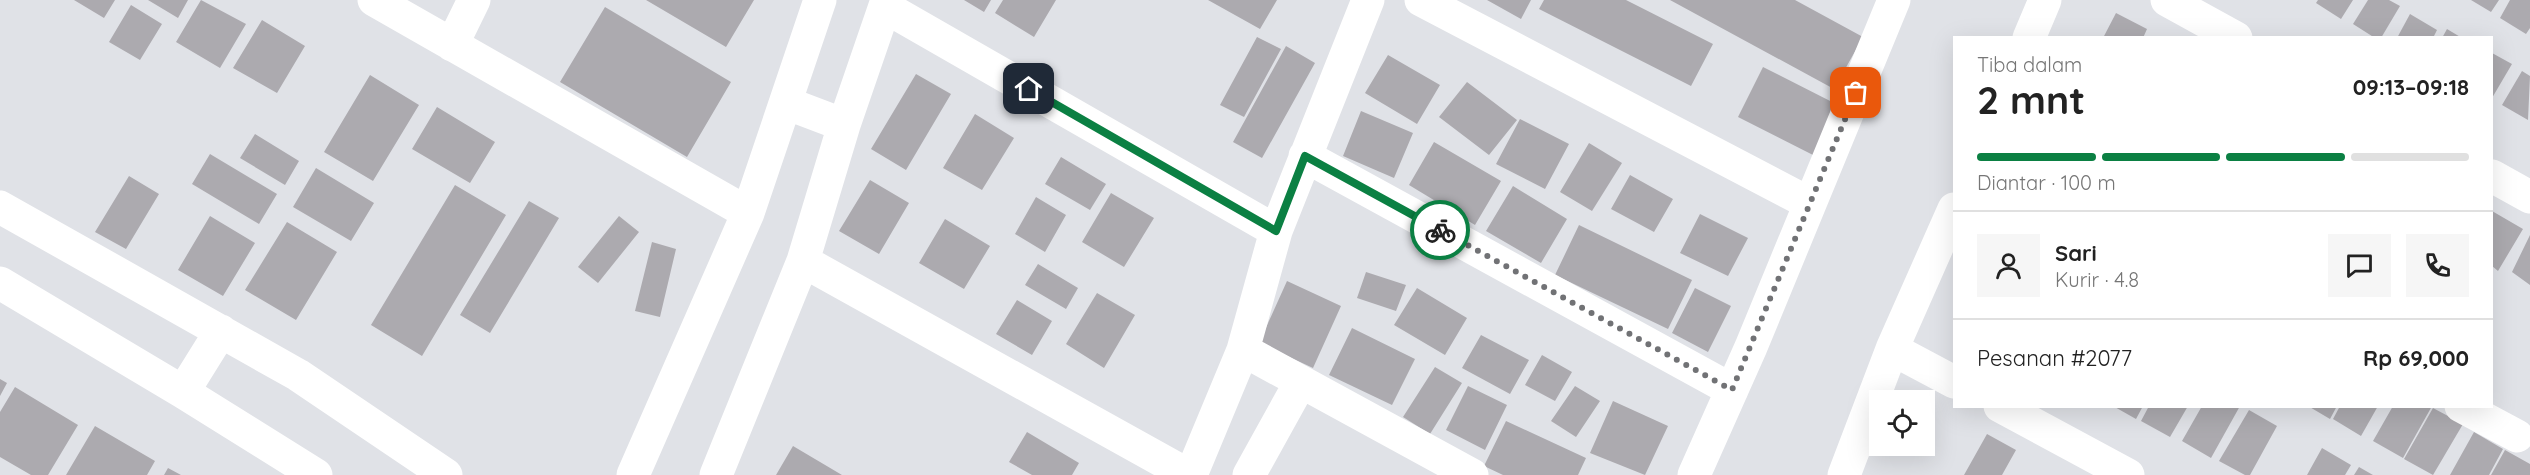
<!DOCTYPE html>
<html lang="id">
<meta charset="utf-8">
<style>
body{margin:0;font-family:Quicksand,sans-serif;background:#f6f6f6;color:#222;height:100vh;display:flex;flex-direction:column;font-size:22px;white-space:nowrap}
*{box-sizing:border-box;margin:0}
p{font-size:20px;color:#767676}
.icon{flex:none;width:33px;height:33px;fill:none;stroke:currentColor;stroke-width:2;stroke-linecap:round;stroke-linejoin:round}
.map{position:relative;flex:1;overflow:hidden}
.side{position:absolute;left:1953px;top:36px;width:540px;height:372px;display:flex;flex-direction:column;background:#fff;border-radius:0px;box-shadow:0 6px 24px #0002}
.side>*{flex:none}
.controls{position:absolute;left:1869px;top:390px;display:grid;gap:12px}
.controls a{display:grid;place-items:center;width:66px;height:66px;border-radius:0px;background:#fff;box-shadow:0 6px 24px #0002;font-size:30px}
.pin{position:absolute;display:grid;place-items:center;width:51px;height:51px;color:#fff;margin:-26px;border-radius:12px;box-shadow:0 3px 9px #0006}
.courier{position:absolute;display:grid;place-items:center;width:60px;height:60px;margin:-30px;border:4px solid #0b8043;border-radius:50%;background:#fff;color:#222;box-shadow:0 2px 8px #0007}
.summary em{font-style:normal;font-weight:700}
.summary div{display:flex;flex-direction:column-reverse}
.summary{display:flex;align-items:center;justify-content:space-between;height:102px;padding:0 24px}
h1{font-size:39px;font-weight:700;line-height:45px}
.bar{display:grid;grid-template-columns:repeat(4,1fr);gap:9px 6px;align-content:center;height:72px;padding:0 24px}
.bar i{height:8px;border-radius:4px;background:#e0e0e0}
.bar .selected{background:#0b8043}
.bar p{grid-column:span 4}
.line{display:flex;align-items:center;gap:15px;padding:0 24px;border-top:2px solid #e0e0e0}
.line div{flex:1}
.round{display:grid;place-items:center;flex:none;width:63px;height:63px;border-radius:0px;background:#f6f6f6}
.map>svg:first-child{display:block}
</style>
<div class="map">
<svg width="2530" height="475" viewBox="0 0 2530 475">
<rect width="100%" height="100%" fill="#e0e2e7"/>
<path fill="#acaaaf" d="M74,0H115L104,18Z
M148,0H188L178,18Z
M201,0L246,24L220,68L176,42Z
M646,0H754L726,47Z
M964,0H991L984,12Z
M1003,0H1056L1034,37L995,13Z
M1208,0H1277L1260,29Z
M1487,0H1531L1521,19Z
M1544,0H1626L1713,44L1691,86L1539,9Z
M1670,0H1795L1863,37L1834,89Z
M2318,0H2353L2341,19L2316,3Z
M2368,0H2389L2400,6L2381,38H2375L2353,24Z
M2471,0H2499L2491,12Z
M2510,0H2530V28L2526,34L2500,18Z
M131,5L162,24L140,60L109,42Z
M605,7L731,82L687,157L560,82Z
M2116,13L2147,29L2143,38H2103Z
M2410,14L2437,30L2433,38H2397Z
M262,20L305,46L277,93L233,68Z
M2447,29L2462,38H2442Z
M1257,37L1281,49L1244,117L1220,105Z
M1286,46L1315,63L1262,158L1233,142Z
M2492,53L2512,64L2492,98Z
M1388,55L1440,85L1417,124L1365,93Z
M1763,67L1838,105L1813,155L1738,117Z
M2522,71L2530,76L2528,120L2502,105Z
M916,74L951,94L906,170L871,149Z
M370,75L419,105L373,181L324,152Z
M1467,82L1517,120L1489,155L1439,117Z
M437,107L495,142L470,183L412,149Z
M1361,111L1413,133L1394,178L1343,156Z
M975,114L1014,138L982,190L943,168Z
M1520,119L1569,144L1545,189L1496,164Z
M255,134L299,161L285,185L240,158Z
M1434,142L1501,181L1475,225L1409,185Z
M1589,143L1622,163L1592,211L1560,192Z
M210,154L277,194L259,224L192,184Z
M1061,157L1106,184L1090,210L1045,184Z
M316,168L374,203L351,241L293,207Z
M1630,175L1673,199L1654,232L1611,209Z
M129,176L159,194L126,249L95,232Z
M870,180L909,203L879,254L839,231Z
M455,185L506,215L422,356L371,325Z
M1513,186L1567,219L1541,263L1486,231Z
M1111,193L1154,218L1124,267L1082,242Z
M1036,197L1066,215L1045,252L1015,234Z
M529,201L559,218L490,333L460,315Z
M2492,211L2523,229L2498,271L2492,266Z
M1700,214L1748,238L1728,276L1680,253Z
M210,216L255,243L223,296L178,270Z
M619,216L639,232L598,283L578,267Z
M945,219L990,246L964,289L919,263Z
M287,222L337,252L296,320L245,290Z
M1579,225L1692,280L1668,329L1555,275Z
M2530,235V285L2512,272Z
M652,242L676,249L660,317L635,311Z
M1038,264L1078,288L1066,309L1025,285Z
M1366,272L1406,285L1396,311L1357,298Z
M1287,281L1341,306L1313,368L1259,343Z
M1417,288L1467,318L1445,355L1394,325Z
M1695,288L1731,306L1708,352L1672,333Z
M1097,293L1135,315L1104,368L1066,344Z
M1017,300L1052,321L1032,355L996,334Z
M1352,328L1415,359L1392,405L1329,375Z
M1481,335L1529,360L1510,394L1462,368Z
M1542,355L1572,372L1555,401L1525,385Z
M1435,367L1462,383L1430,434L1403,417Z
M0,379L7,383L0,396Z
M1468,386L1507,405L1485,450L1446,430Z
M1575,386L1600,401L1576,437L1551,421Z
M15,387L78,425L48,475H31L0,457V412Z
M1613,401L1668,426L1645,475L1590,453Z
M2113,406H2143L2136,419Z
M2149,406H2188L2170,437L2141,421Z
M2202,406H2240L2211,458L2182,441Z
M2308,406H2337L2330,419Z
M2340,406H2378L2361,436L2333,419Z
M2393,406H2432L2403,458L2373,441Z
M2433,408L2463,424L2433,475L2404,459Z
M2249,410L2277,426L2250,475H2245L2219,461Z
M1506,421L1586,458L1578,475H1503L1484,466Z
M95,426L155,461L147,475H66Z
M1027,432L1079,463L1072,475H1032L1009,462Z
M2474,432L2503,449L2489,475H2450Z
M1987,434L2016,450L2002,475H1964Z
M793,446L842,475H776Z
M2322,448L2351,465L2345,475H2307Z
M2505,450L2530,464V475H2491Z
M2359,467L2373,475H2354Z
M168,468L181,475H164Z"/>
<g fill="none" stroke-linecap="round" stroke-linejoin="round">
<path stroke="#fff" stroke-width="33" d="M374,0L748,213
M1421,0L1809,203
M2167,0L2236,38
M885,7L1276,231
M2029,38L2045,0
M452,45L474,0
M786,103L844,125
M1305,156L1732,390
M2492,176L2530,197
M0,207L298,375L446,475
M803,261L1188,475
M0,283L183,392L316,475
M1892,349L1954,382
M1243,350L1472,475
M183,392L221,331
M2000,406L2128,475
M2461,406L2517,436
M633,475L748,213L820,0
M716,475L803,261L844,125L887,0
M1191,475L1243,350L1276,231L1368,0
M1249,475L1300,383
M1694,475L1751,347L1894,0
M1844,475L1892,349L1954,209"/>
</g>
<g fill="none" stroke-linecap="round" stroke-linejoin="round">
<path stroke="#717275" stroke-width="6" stroke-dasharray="0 10.8" d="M1440,230L1732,390L1856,93"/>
<path stroke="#0b8043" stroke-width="8" d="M1029,89L1276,231L1305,156L1440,230"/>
</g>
</svg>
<div class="controls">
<a><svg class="icon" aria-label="locate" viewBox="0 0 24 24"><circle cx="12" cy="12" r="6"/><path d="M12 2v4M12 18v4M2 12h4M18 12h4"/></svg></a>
</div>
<div class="pin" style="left:1856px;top:93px;background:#ea580c"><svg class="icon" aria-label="bag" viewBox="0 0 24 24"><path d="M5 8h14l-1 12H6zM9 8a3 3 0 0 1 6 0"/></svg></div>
<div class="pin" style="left:1029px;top:89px;background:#1f2937"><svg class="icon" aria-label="home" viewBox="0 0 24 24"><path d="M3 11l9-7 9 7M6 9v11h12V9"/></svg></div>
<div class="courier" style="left:1440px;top:230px"><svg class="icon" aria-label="bike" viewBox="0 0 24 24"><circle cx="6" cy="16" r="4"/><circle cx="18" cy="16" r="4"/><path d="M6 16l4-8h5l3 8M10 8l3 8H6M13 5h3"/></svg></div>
<section class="side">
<div class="summary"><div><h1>2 mnt</h1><p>Tiba dalam</p></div><em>09:13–09:18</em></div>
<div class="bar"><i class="selected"></i><i class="selected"></i><i class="selected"></i><i></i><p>Diantar · 100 m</p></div>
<div class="line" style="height:108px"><a class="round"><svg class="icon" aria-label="person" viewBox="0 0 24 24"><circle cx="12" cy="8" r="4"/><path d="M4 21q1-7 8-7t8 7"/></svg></a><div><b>Sari</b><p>Kurir · 4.8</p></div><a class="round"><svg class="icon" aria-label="chat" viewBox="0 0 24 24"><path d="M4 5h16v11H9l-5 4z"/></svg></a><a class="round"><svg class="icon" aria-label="phone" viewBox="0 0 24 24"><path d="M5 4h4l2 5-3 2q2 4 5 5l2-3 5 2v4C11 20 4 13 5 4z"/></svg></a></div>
<div class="line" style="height:78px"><div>Pesanan #2077</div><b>Rp 69,000</b></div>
</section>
</div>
